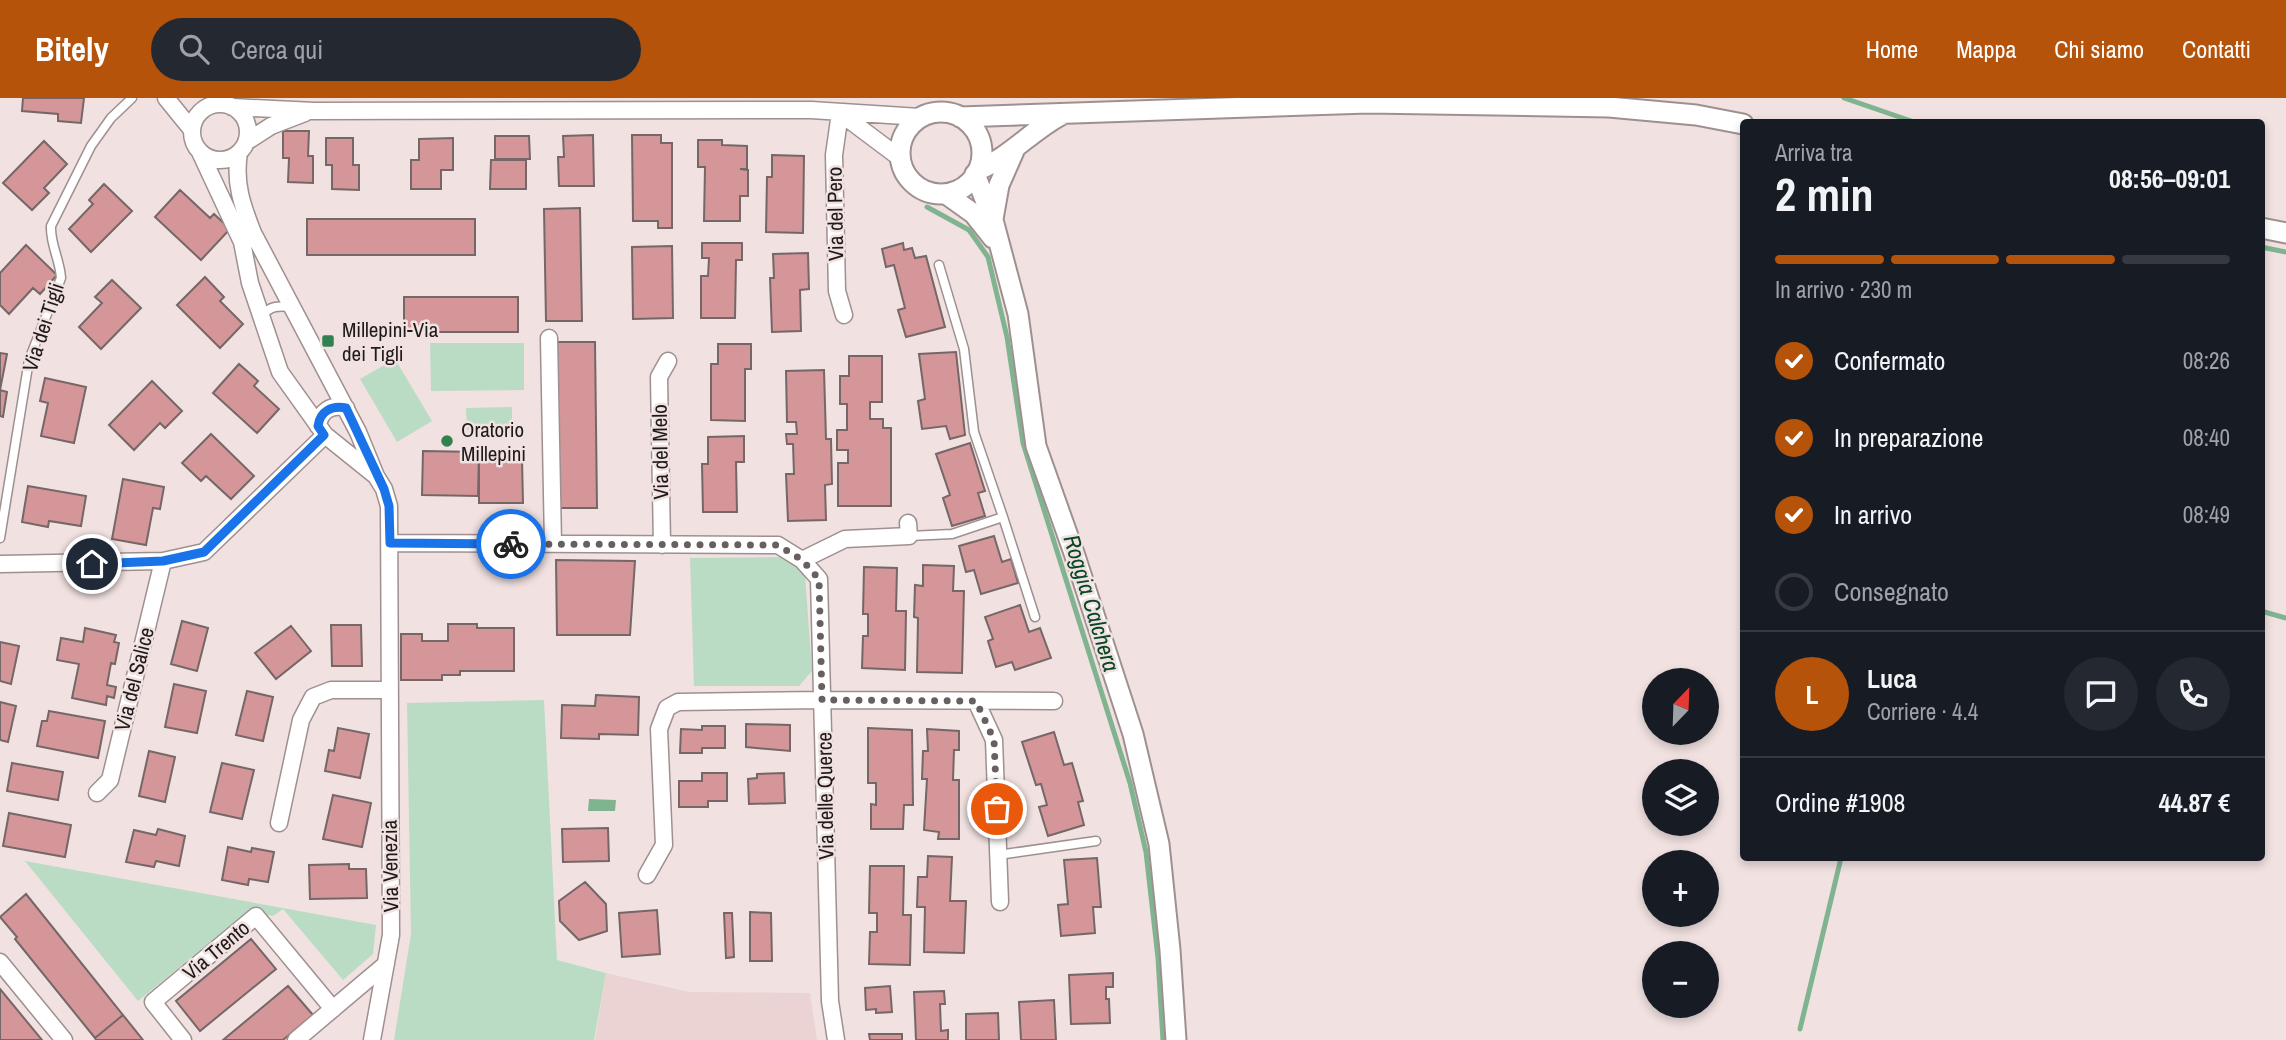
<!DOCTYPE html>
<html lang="it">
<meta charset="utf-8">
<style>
body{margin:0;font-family:"Archivo Narrow",sans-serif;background:#242831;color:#f1f3f6;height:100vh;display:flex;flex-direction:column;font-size:26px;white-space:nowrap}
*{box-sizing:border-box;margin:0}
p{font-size:23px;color:#9ea1a6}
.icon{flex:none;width:38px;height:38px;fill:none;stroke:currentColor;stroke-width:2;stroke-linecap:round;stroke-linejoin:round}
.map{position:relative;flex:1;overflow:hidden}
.details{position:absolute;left:1740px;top:21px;width:525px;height:742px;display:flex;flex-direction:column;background:#171b24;border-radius:7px;box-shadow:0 4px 10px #0003}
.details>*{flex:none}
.needle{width:46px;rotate:23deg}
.fabs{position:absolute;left:1642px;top:570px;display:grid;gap:14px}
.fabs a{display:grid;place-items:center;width:77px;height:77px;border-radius:50%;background:#171b24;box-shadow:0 4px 10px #0003;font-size:35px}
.pin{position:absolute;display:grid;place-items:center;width:60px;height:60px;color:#fff;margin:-30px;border:4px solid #fff;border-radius:50%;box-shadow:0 2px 7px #0007}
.courier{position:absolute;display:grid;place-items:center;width:70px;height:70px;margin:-35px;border:5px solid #1a73e8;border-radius:50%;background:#fff;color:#222;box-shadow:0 2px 9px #0007}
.summary em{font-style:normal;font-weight:700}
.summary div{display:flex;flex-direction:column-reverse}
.summary{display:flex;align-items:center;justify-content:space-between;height:119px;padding:0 35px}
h1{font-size:46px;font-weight:700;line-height:52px}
.bar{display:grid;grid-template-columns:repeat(4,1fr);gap:10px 7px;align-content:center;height:84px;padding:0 35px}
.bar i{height:9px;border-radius:5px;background:#363941}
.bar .on{background:#b45309}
.bar p{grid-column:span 4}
.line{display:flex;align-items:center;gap:18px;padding:0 35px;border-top:2px solid #363941}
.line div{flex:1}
.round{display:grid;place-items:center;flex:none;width:74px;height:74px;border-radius:37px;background:#242831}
ol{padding:0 35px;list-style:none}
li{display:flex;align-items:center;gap:21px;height:77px}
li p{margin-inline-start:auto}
li .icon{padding:7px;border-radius:50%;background:#b45309;color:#fff;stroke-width:4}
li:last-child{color:#9ea1a6}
li i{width:38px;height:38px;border:4px solid #363941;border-radius:50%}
header{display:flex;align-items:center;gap:42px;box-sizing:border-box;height:98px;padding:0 35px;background:#b45309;color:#fff}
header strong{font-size:33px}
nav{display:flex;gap:38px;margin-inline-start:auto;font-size:24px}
.search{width:490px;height:63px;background:#242831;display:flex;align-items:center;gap:18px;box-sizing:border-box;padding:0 24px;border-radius:38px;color:#9ea1a6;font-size:26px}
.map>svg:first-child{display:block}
</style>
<header>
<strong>Bitely</strong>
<div class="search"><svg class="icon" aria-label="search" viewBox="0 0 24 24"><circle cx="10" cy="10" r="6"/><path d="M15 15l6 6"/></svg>Cerca qui</div>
<nav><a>Home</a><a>Mappa</a><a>Chi siamo</a><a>Contatti</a></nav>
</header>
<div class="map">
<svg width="2286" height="942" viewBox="0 0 2286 942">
<rect width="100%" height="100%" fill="#f1e1e1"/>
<path fill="#ecd3d3" d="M606,875L689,894L810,895L817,942H595Z"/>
<path fill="#bbdcc4" d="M430,245H524V292L431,293Z
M395,261L432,323L397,344L360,281Z
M512,309V331L467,332L466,310Z
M782,459L805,476L812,573L799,588H694L690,460Z
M544,602L557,862L606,875L594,942H394L411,836L407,605Z
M25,763L376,827L373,856L343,882L283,811L273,818L248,813L138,903Z"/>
<path fill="#80b390" d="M589,701L616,702L615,713H588Z"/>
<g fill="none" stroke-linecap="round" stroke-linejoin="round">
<path stroke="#80b390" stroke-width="5" d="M1844,0L1914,24
M927,109L969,132L988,159L1007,239L1023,345L1130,685L1146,754L1158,860L1163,942
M2261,149L2286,154
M2261,513L2286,520
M1800,931L1841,760"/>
</g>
<path fill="#d49698" stroke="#756767" stroke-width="2" d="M23,0H84L81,25L58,23V16L22,13Z
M283,33H309L308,58H313V85L288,84L289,60H283Z
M593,37L594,88H559L558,59H564L563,38Z
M632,37H661V45H672V130H658V123H633Z
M495,38H529L530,61H495Z
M326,40H353V67H359V92L332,91V67H326Z
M453,40V72H441V91H411V62H419V41Z
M698,42H722V47L747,48V71H740L748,72V98H740V123H704L705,69H698Z
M44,43L67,66L44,90L49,95L32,112L3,85Z
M772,57L804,58L803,135L766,134L767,79H772Z
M491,62H526V91H490Z
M104,86L132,113L91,154L69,131L93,106L89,102Z
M180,92L210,120L214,116L230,131L201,162L155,119Z
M580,110L582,223H546L544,111Z
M307,121H475V157H307Z
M702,145H742V162H736L735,220H701V178H708L709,160H702Z
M903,145L904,152L912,150L915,160L926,158L945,229L906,239L898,212L905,210L894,167L886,169L882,151Z
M26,147L57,177L40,196L33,190L9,216L0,207V175Z
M672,148L673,220L633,221L632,149Z
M808,155L809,191L800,192L801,233L772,234L770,180H774L773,156Z
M205,179L224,199L220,203L243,226L220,250L177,207Z
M112,182L141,210L101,251L79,229L102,205L95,199Z
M404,199H518V234H404Z
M557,244H595L597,410H559Z
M718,246H751V271H745V323L711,322V266H718Z
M956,254L965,337L950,341L946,328L922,331L918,303L925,301L919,256Z
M0,255L7,256L0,292L7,294L3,319L0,318Z
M849,258H882V304H870V321H883V330H891V408H838V365H848V352H837V332H847V306H840V278H849Z
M239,266L258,283L254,288L279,311L257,335L213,295Z
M824,272L826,341H831L832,386L825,387L826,422L788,423L786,376H794L793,346H787L786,336H797L796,324H787L786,273Z
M45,280L86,289L74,345L41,338L48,305L40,303Z
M152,283L182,313L165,330L160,325L134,352L109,327Z
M211,336L254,378L231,401L206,378L201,383L182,365Z
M744,338V364H736L737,414H703L702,366H708V339Z
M970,345L985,393L978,395L985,418L952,428L943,400L950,397L936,356Z
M423,353L479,354L478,398L422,397Z
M479,361H522L523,405H479Z
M123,381L164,389L160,411L153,410L146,447L112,441Z
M28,388L86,398L81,428L49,423L48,429L22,424Z
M994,438L1002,464L1011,461L1018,485L981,496L974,472L966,474L959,448Z
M556,462L635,463L630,537H557Z
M923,467L954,468L953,493H964L962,575L917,574L918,520L914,519L915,487L923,488Z
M864,469L897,470L896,513H906L905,572L862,570L863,538H868V516H863Z
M1020,507L1029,534L1040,530L1051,560L1015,572L1012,564L996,569L988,543L993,541L985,519Z
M182,523L208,530L197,573L171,566Z
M448,526H477V530H514V573H460V577H442V582H401V536H422V543H448Z
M331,527H361L362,568H332Z
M291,528L311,553L276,581L255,555Z
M85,530L116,537L114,544L119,545L115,566L111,565L107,587L116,589L114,600L107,598L106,607L72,600L79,566L57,562L61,540L83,544Z
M0,544L19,548L11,586L0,583Z
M174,586L206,593L197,635L165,629Z
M247,593L273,599L263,643L236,637Z
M596,597L639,599L638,637L599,636V641L561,640L562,607L595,608Z
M0,604L16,608L8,644L0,642Z
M49,613L105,623L98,660L37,648L42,623H47Z
M746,626L790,627V653L746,649Z
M702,628H725V650H702V655H680L681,631L702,632Z
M338,630L369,636L360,680L325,673L329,652L334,653Z
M868,630L912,632L913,707H904L903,731H871V706L876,707V685H868Z
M927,631L959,633V652H954L953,682H959V741H938L939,734L924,732L927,681H922L923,653H928Z
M1054,634L1064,667L1072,665L1083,703L1078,704L1084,727L1048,738L1039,709L1047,707L1041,686L1036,687L1022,644Z
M149,653L175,659L165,704L139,698Z
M12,665L63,674L58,702L7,693Z
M222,665L254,672L242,721L210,714Z
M702,675H727V703H708V709H679V683H702Z
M784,675L785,705L749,706L748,681L757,680V676Z
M333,697L371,705L362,749L323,741Z
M9,715L71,727L65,759L3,748Z
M608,730L609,763L563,764L562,731Z
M158,731L185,738L179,768L156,763L154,769L126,764L134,732L156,737Z
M228,749L251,754L252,750L274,754L268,784L249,781L248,787L222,782Z
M928,758L952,759L950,803H966L964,855L924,854L925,809H917L918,779H927Z
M1097,760L1101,809H1093L1095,835L1061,838L1058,807L1068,806L1064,762Z
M349,766V771H366L367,800L310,801L309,767Z
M870,768H904L903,817H911L910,867L869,866L870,834H877V815H869Z
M585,784L606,806L607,833L579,842L560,823L559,803Z
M26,796L123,917L95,940L15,841L17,839L0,819Z
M657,812L660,856L622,859L619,815Z
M750,814L771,815L772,863H750Z
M724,815H732L734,859L726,860Z
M251,841L276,871L200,933L176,903Z
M1113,875V889H1106V901H1109L1110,925L1071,926L1069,877Z
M288,888L313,917L283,942H223Z
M890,888L892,914L876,915V911L866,912L865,890Z
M0,891L42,942H0Z
M944,893L945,906H940L941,933L948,932V942H916L914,894Z
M1054,902L1056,942H1021L1019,904Z
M998,915L999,942H966V916Z
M123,917L143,942H96L95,940Z
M869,936H902V942H870Z"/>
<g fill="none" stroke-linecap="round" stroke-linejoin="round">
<defs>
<path id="service" d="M939,167L964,251L974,334L1003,419
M263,218C269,207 280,208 291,209
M909,438L952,436L1003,419L1035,519
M0,440L29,262L61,180C60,162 50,146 51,128L91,48L111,20L132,0
M998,757L1096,743"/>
<path id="minor" d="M166,0L192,32
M192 34a28 28 0 1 1 56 0a28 28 0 1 1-56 0Z
M232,9L314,13L811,12L920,19
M840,15L834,57L837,193L844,217
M840,15L900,60
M246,44L271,28L305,15
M200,54L242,144L250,185L280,274L325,337L376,378
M239,55C234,84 242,107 253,135L358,334L376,378L384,391L389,408L391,837L372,942
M549,240L553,446
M318,328C320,313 331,306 346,310
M390,445L778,447L802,462L819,481L830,903L836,942
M662,447L659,279L668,263
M802,462L845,441L909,438L908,425
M0,466L163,463L204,454L325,337
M976,603L994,642L1000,804
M97,695L110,682L163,463
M279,725L301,622L313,599L331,592H388
M647,777L664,747L659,631L667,610L678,604L822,602L1054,603
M0,864L64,942
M183,942L153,904L256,818L333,911
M296,942L386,866"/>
<path id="tertiary" d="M900 55a41 41 0 1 1 82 0a41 41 0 1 1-82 0Z
M960,19L1368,5L1609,9L1696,17L1743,26
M978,72C1010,59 1031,33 1061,17
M975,76L993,122L1018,216L1036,348L1074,455L1133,636L1159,746L1170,852L1176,942
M946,96L974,116L993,140
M993,121L999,87L1014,53
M2261,130L2286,135"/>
</defs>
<use href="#service" stroke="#9f9090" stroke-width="11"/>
<use href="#minor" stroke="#9f9090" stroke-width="19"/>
<use href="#tertiary" stroke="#9f9090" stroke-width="23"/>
<use href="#service" stroke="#fff" stroke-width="8"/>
<use href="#minor" stroke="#fff" stroke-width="16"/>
<use href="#tertiary" stroke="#fff" stroke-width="19"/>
</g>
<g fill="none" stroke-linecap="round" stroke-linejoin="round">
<path stroke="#686060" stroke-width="7" stroke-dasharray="0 12.6" d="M511,446L778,447L802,462L819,481L822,602L976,603L994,642L997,711"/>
<path stroke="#1a73e8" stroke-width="9" d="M92,466L163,463L204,454L324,337L318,328C320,313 332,307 346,310L384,391L389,408L390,445L511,446"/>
</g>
<g fill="#328151" stroke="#f1e1e1" stroke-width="2.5">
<rect x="321" y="236" width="14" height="14" rx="3.5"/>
<circle cx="447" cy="343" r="7"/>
</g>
<g text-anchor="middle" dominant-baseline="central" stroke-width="5" stroke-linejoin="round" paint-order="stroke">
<g font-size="21" fill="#1f1a1a" stroke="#f1e1e1">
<text transform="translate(835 116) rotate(-91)">Via del Pero</text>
<text transform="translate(43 229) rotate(-72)">Via dei Tigli</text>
<text transform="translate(660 354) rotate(-91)">Via del Melo</text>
<text transform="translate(134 581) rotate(-76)">Via del Salice</text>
<text transform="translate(825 698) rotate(-91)">Via delle Querce</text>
<text transform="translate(390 768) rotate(-91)">Via Venezia</text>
<text transform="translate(216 852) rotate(-40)">Via Trento</text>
</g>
<g font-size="21" fill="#1f1a1a" stroke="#f1e1e1" text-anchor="start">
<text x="342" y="231">Millepini-Via<tspan x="342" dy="24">dei Tigli</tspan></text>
<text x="461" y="331">Oratorio<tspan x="461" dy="24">Millepini</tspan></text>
</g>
<g font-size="23" font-style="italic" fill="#084725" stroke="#f1e1e1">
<text transform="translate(1092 505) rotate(73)">Roggia Calchera</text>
</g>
</g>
</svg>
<div class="fabs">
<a><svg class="needle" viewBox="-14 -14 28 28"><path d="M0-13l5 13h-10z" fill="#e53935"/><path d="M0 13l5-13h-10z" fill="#9ea1a6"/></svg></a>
<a><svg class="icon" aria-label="layers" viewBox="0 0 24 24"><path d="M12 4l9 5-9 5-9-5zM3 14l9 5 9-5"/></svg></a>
<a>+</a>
<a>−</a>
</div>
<div class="pin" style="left:997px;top:711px;background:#ea580c"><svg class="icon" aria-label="bag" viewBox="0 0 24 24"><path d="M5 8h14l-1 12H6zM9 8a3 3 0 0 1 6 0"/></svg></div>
<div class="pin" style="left:92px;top:466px;background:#1f2937"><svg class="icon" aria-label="home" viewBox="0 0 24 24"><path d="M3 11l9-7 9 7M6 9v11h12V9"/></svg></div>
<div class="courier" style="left:511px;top:446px"><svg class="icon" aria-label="bike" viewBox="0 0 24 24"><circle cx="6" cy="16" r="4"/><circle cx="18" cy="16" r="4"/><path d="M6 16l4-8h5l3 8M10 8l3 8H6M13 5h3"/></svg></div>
<section class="details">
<div class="summary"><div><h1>2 min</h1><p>Arriva tra</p></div><em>08:56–09:01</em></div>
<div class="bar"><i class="on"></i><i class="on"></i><i class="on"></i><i></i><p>In arrivo · 230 m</p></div>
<ol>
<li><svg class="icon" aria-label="check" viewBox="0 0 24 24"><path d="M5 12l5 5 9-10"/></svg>Confermato<p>08:26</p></li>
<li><svg class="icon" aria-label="check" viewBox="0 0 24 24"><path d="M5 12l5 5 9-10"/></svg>In preparazione<p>08:40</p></li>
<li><svg class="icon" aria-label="check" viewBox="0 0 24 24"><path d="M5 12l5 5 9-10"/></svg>In arrivo<p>08:49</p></li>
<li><i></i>Consegnato</li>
</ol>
<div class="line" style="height:126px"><b class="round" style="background:#b45309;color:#fff">L</b><div><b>Luca</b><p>Corriere · 4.4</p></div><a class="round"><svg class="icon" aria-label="chat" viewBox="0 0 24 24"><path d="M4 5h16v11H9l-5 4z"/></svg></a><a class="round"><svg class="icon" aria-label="phone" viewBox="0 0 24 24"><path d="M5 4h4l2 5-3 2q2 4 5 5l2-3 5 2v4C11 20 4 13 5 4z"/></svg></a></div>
<div class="line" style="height:91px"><div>Ordine #1908</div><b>44.87 €</b></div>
</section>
</div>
